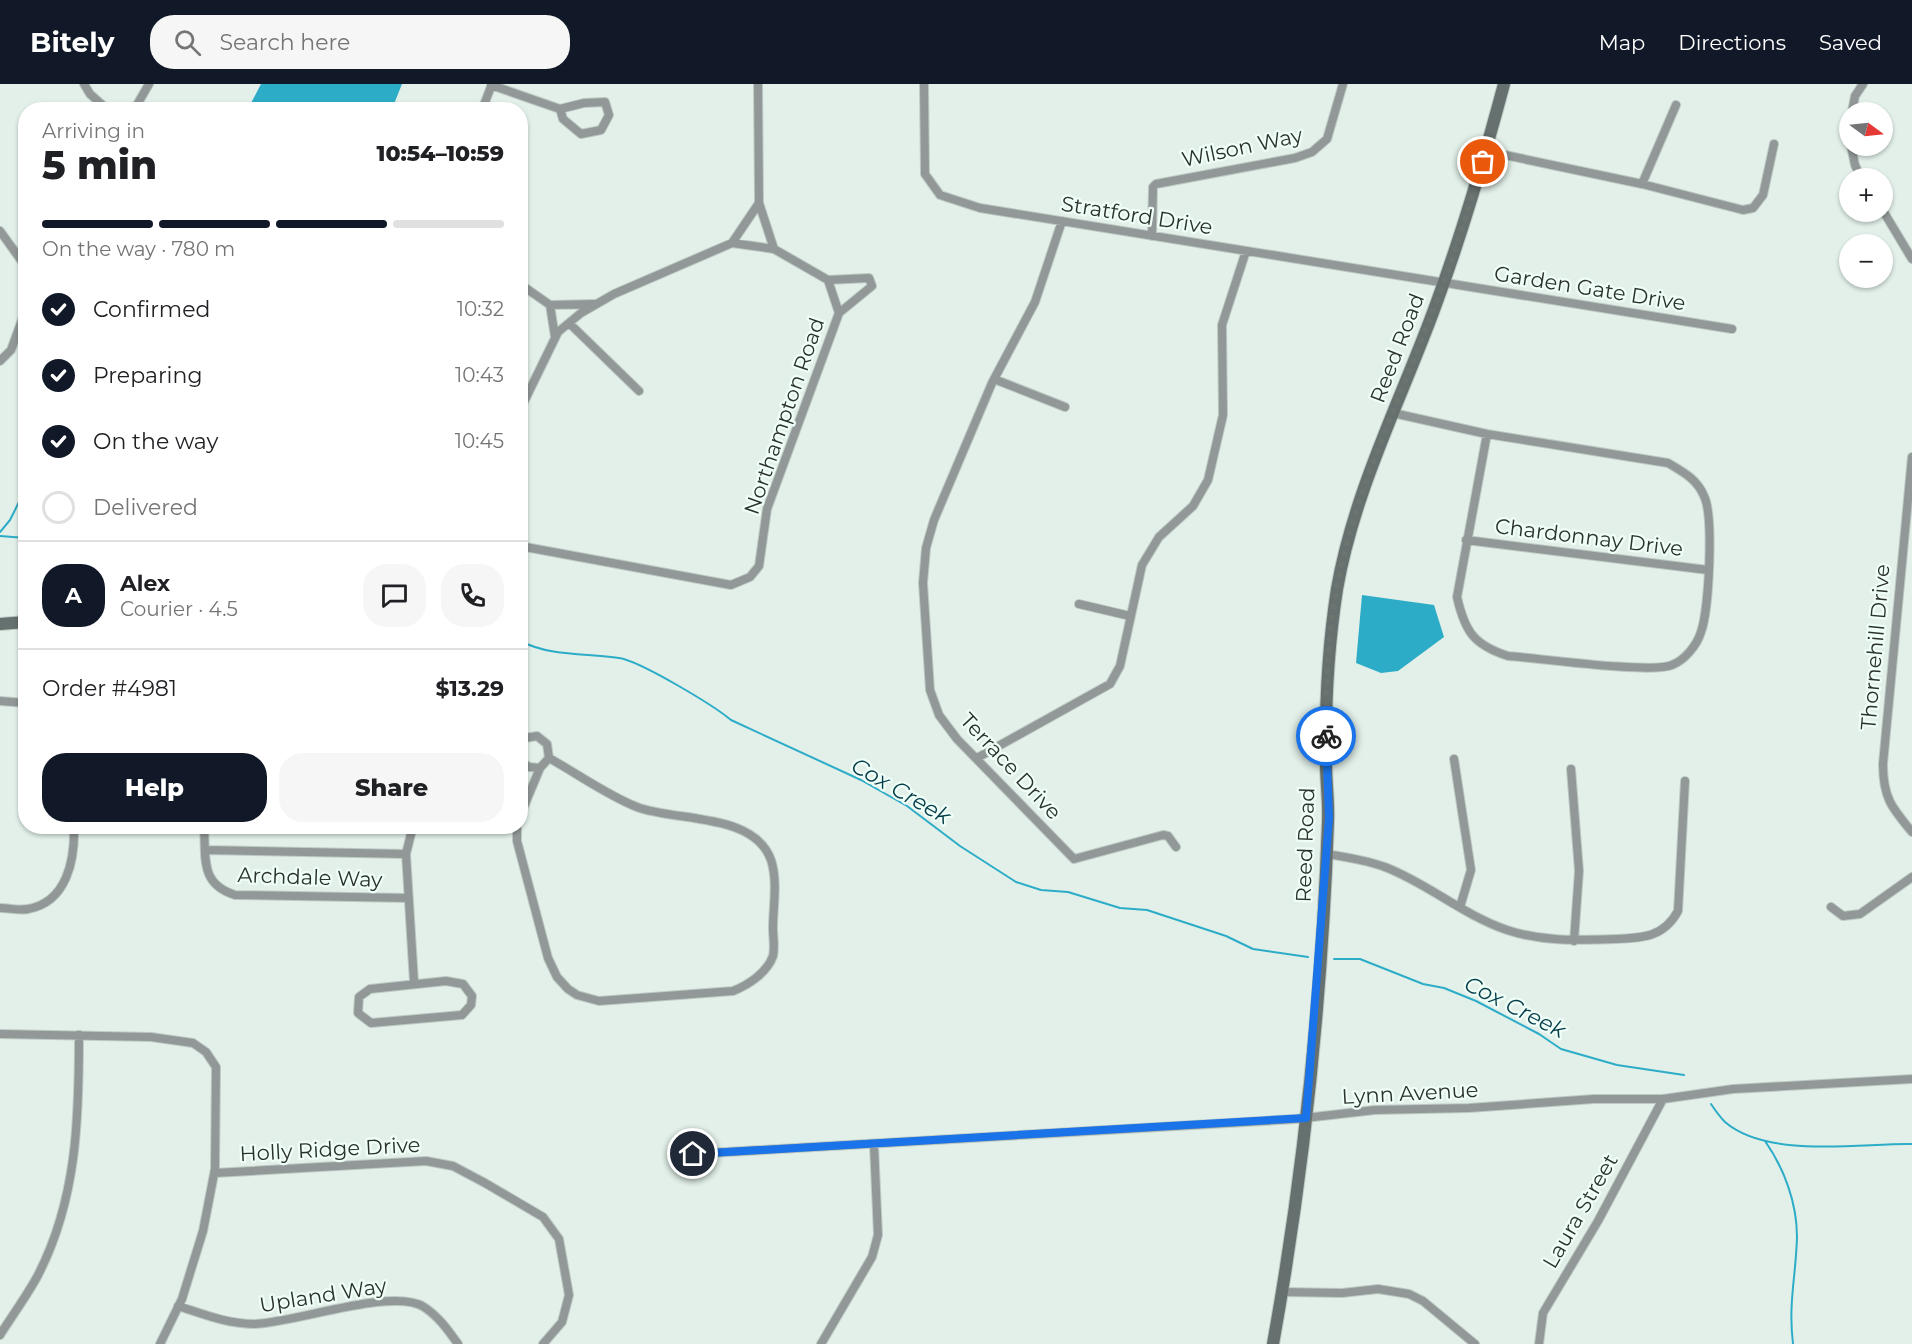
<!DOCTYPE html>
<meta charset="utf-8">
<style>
body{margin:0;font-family:Montserrat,sans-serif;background:#f6f6f6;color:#202124;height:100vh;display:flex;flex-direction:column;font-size:22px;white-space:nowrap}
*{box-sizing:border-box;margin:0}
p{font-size:20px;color:#757577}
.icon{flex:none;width:33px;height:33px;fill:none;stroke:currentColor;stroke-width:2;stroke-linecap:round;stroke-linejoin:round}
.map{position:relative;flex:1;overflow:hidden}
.side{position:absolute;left:18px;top:18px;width:510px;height:732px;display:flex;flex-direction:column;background:#fff;border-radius:24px;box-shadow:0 2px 4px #0004}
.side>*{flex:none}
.needle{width:39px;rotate:105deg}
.buttons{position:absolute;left:1839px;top:18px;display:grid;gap:12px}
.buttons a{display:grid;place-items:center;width:54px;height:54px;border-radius:50%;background:#fff;box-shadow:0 2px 4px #0004;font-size:30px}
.pin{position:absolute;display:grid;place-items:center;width:51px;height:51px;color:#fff;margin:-26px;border:3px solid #fff;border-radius:50%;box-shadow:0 2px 6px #0007}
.courier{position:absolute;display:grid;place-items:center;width:60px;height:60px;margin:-30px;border:4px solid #1a73e8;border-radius:50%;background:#fff;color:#222;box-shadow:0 2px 8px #0007}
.headline em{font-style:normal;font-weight:800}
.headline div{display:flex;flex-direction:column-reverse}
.headline{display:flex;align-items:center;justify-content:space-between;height:102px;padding:0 24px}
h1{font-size:39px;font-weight:800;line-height:45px}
.bar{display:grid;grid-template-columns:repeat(4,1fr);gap:9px 6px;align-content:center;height:72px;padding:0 24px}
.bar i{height:8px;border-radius:4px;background:#e0e0e0}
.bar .current{background:#111827}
.bar p{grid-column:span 4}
.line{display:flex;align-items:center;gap:15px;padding:0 24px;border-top:2px solid #e0e0e0}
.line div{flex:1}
.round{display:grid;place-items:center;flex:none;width:63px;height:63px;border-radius:24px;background:#f6f6f6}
ol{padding:0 24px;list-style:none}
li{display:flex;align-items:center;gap:18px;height:66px}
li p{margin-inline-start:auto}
li .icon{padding:6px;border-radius:50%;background:#111827;color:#fff;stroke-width:4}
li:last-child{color:#757577}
li i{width:33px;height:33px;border:3px solid #e0e0e0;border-radius:50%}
.button{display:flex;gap:12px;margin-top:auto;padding:12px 24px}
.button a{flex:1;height:69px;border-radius:24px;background:#111827;color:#fff;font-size:24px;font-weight:800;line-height:69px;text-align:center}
.button a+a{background:#f6f6f6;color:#202124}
header{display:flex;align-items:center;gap:36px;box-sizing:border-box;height:84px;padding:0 30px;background:#111827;color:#fff}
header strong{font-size:28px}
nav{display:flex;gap:33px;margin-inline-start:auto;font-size:21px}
.search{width:420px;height:54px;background:#f6f6f6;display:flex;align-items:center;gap:15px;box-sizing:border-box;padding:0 21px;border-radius:24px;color:#757577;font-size:22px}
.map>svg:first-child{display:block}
</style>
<header>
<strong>Bitely</strong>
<div class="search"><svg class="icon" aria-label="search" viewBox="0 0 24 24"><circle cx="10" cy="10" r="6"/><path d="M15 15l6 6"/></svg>Search here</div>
<nav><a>Map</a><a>Directions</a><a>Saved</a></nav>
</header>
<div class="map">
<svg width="1912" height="1260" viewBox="0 0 1912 1260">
<rect width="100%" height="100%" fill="#e2f0e9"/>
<path fill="#2dacc8" d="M261,0H402L392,25H248Z
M1362,511L1434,521L1444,553L1398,587L1381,589L1356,579Z"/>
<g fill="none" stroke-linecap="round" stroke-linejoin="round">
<path stroke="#2dacc8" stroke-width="2" d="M0,448L10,436L26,404
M0,452L26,454
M520,557C552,573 586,569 619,574C640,577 713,621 731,636L861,696L907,722L960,762L1016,798L1041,806L1068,808L1120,824L1147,826L1226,852L1253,865L1308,873
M1334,875H1360L1423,900L1444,904L1476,917L1539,950L1561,965L1617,981L1684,991
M1711,1020C1715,1026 1720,1033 1725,1038C1768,1075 1860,1059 1912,1060
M1765,1057C1784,1084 1797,1119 1797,1153C1796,1192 1788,1219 1793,1260"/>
<defs>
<path id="street" d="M84,0L90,10L108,26
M924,0L925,90L940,111L980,124L1732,245
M491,1L560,25
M605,18L609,31L601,46L581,50L563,35L560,25L584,19Z
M134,26L149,0
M482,26L492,0
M1852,28L1855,12L1863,0
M1851,62L1855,81L1861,94
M1486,67L1642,100L1743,126L1753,124L1763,111L1774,60
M1642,100L1676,21
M1882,125L1912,175
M1062,137L1035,218L992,299L934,436L926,464L923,499L930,606L939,631L957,655L1074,775L1163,751L1168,752L1176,763
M0,147L26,183
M1152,152L1153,103L1156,100L1295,74L1312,68L1327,55L1343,0
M732,159L759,119
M828,196L869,194L872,202L839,229
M520,200L550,221L555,253
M550,221L594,220
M569,239L639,307
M0,277L11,266L26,225
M994,295L1065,323
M520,326L558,248L581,229L614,210L732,159L774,165
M1393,329L1487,350L1668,379C1683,388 1697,395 1704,412C1714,432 1709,526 1701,548C1697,561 1685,576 1672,581C1652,590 1537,574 1508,572C1474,561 1465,548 1457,513L1487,350
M1912,373L1883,680C1883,713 1891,723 1912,748
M1466,456L1708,486
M520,462L731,501L750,493L759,482L767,425L839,229L828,196L774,165L759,119L758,0
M1079,520L1130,532
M0,617L26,619
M520,660L525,654L537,652L547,660L549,674L540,684L529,683L520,677
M977,674L1110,600L1120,582L1142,481L1159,453L1193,422L1208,396L1223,331L1222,241L1246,167
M1454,675L1471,786L1460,823
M1571,685L1579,787L1574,857
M520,732L540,684
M204,742C206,775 200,800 235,811L408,814
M413,742L406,770L414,898
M517,742V757L548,874L557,893L568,905L577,911L599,917L733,907C748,901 767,889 773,872C775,864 773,852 773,844C773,823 778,797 771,776C754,728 676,738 637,723C610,713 576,689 549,674
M205,766L406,770
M1327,770C1346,773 1366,776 1385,783C1427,799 1463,831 1507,846C1543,858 1579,856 1616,855C1643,854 1664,853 1678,827L1685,697
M1831,823L1843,832L1860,830L1912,793
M0,824C10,824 19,827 28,825C67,818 75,776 74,742
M446,897L463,900L472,912L471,921L462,931L371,939L358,929L359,913L370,905Z
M0,950L151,953L193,959L206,968L216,983L215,1085L203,1147L182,1215L160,1260
M693,1070L1296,1035L1375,1026L1469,1024L1594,1015H1663L1733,1005L1912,995
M215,1089L426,1077L453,1082L485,1099L543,1133L559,1155L569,1211L562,1238L543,1260
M1282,1208L1342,1209L1378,1205L1409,1210L1423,1217L1475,1260
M178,1222C203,1230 227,1240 254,1240C295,1239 393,1203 424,1223C439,1233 448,1246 458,1260
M0,1251C12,1232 26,1213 37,1193C77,1117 79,1035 79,951
M821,1260L872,1173L878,1151L874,1061
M1539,1260L1543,1229L1598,1137L1663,1015"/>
<path id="secondary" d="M0,540L26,538
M1273,1260C1304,1088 1322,912 1328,738C1329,718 1326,699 1326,679C1325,620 1328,563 1337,505C1354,407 1401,316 1435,223C1462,150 1484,75 1504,0"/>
</defs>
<use href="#street" stroke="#bdcac4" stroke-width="10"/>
<use href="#secondary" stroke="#bdcac4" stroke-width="14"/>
<use href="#street" stroke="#919897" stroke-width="8"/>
<use href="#secondary" stroke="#66706f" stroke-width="12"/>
</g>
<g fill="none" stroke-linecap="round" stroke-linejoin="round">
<path stroke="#6b746f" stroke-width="6" stroke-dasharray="0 10.8" d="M1326,652C1326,591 1329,530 1344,471C1365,387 1403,306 1434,224C1453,177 1467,127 1483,78"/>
<path stroke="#1a73e8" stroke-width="8" d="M693,1070L1306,1034L1329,734L1326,652"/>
</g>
<g text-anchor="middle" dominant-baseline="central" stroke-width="4.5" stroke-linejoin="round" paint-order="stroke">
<g font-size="21" fill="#2b312e" stroke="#effef7">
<text transform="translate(1242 63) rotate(-12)">Wilson Way</text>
<text transform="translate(1137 131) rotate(9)">Stratford Drive</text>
<text transform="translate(1590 204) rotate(9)">Garden Gate Drive</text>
<text transform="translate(1397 264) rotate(-69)">Reed Road</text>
<text transform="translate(784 332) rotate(-71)">Northampton Road</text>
<text transform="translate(1589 453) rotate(7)">Chardonnay Drive</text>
<text transform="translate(1875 563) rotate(-85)">Thornehill Drive</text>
<text transform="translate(1011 682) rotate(47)">Terrace Drive</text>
<text transform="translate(1305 761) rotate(-88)">Reed Road</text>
<text transform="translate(310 793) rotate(2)">Archdale Way</text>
<text transform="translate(1410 1009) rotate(-3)">Lynn Avenue</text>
<text transform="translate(330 1065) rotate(-3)">Holly Ridge Drive</text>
<text transform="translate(1580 1127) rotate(-60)">Laura Street</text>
<text transform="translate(323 1211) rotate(-9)">Upland Way</text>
</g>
<g font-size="22" font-style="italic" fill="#053d49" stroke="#effef7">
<text transform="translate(901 707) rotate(30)">Cox Creek</text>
<text transform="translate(1515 923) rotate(27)">Cox Creek</text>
</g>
</g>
</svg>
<div class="buttons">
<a><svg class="needle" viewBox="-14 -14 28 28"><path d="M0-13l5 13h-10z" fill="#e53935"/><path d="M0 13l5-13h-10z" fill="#757577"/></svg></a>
<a>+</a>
<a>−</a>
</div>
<div class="pin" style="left:1483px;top:78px;background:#ea580c"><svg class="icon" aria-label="bag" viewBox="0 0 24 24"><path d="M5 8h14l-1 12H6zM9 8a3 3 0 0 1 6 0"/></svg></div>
<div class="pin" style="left:693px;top:1070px;background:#1f2937"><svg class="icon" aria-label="home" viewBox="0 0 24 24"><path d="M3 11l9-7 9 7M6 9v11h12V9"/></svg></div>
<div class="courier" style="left:1326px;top:652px"><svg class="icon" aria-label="bike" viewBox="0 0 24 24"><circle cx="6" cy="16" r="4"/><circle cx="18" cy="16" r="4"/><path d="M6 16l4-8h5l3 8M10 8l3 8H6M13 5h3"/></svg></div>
<section class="side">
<div class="headline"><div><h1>5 min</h1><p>Arriving in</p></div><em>10:54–10:59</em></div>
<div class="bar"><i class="current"></i><i class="current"></i><i class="current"></i><i></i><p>On the way · 780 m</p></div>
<ol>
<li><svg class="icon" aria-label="check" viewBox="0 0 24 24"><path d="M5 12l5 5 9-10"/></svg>Confirmed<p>10:32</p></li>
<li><svg class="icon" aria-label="check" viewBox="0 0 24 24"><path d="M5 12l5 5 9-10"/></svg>Preparing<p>10:43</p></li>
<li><svg class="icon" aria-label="check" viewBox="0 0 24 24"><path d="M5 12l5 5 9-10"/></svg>On the way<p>10:45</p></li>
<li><i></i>Delivered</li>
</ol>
<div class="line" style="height:108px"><b class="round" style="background:#111827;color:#fff">A</b><div><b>Alex</b><p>Courier · 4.5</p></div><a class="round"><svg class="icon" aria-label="chat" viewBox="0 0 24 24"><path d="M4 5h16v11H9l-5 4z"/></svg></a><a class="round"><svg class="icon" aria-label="phone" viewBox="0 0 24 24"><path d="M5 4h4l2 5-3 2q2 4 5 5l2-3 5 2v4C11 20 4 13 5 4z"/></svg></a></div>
<div class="line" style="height:78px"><div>Order #4981</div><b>$13.29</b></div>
<div class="button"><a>Help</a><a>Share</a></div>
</section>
</div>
